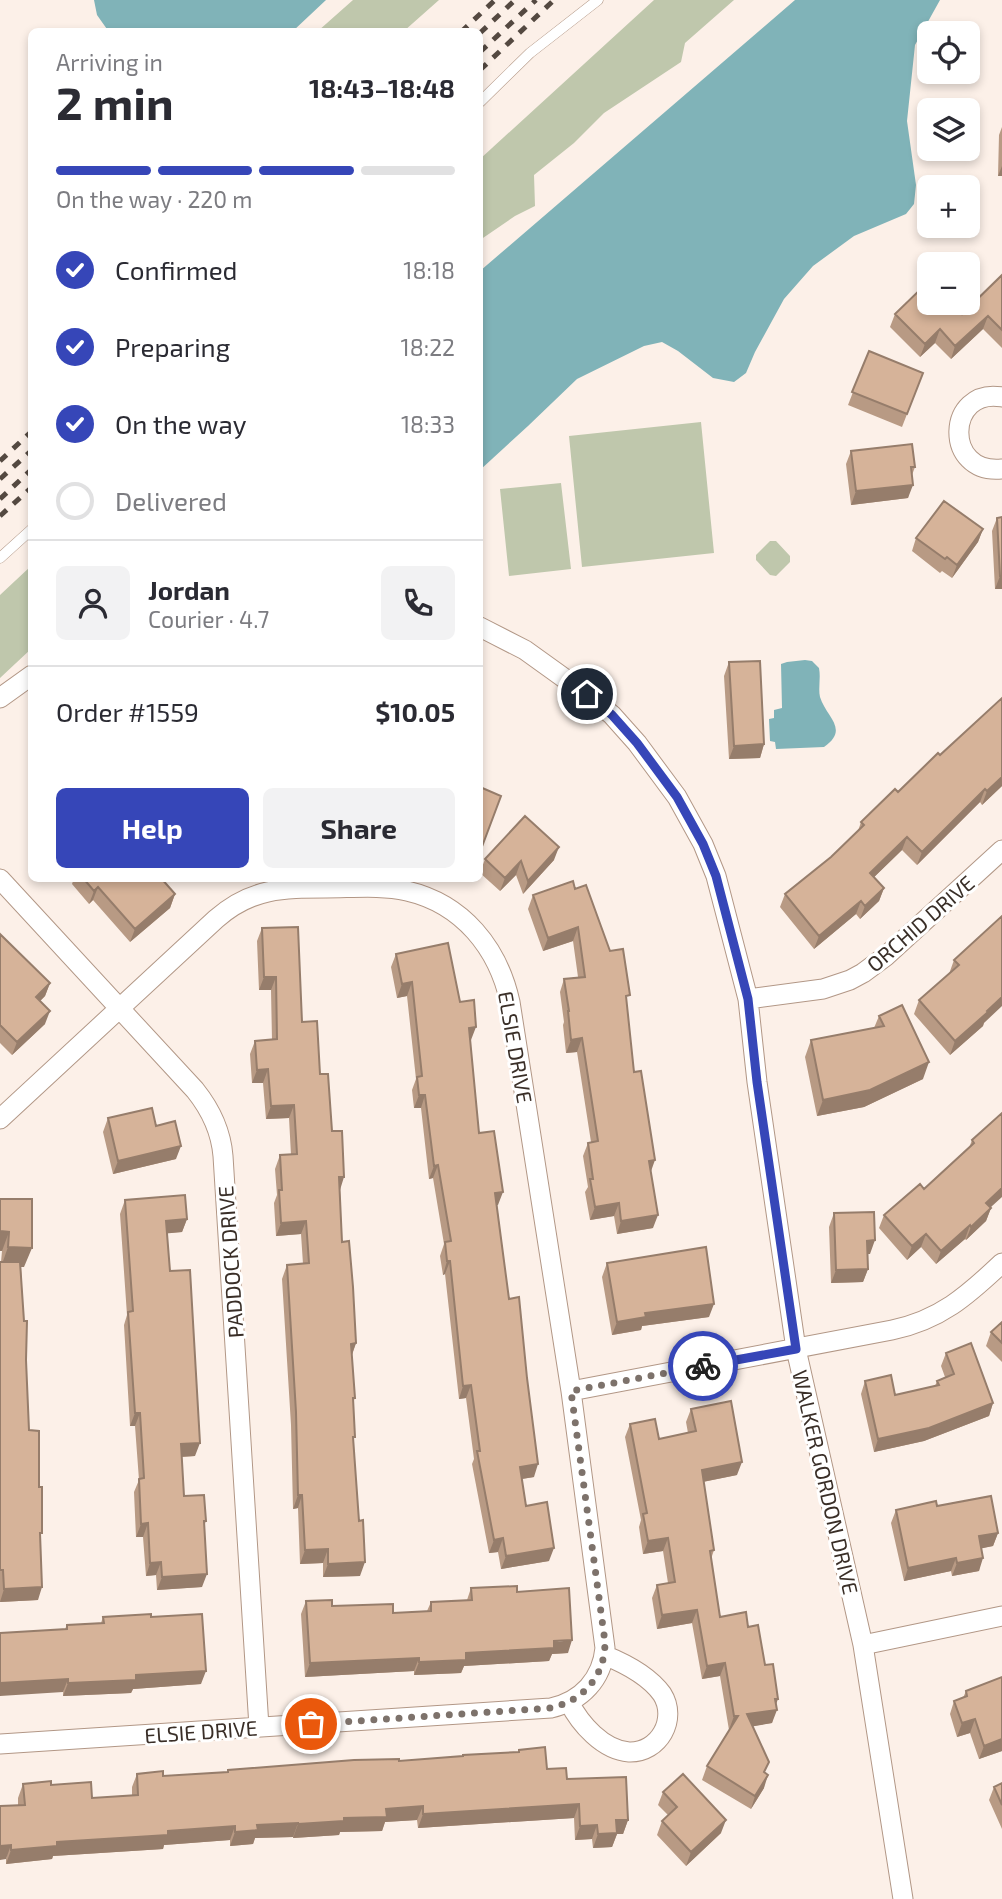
<!DOCTYPE html>
<meta charset="utf-8">
<style>
body{margin:0;font-family:"Exo 2",sans-serif;background:#f2f2f3;color:#2b2b33;height:100vh;display:flex;flex-direction:column;font-size:26px;white-space:nowrap}
*{box-sizing:border-box;margin:0}
p{font-size:23px;color:#7c7c81}
.icon{flex:none;width:38px;height:38px;fill:none;stroke:currentColor;stroke-width:2;stroke-linecap:round;stroke-linejoin:round}
.map{position:relative;flex:1;overflow:hidden}
.sheet{position:absolute;left:28px;top:28px;width:455px;height:854px;display:flex;flex-direction:column;background:#fff;border-radius:10px;box-shadow:0 4px 10px #0003}
.sheet>*{flex:none}
.tools{position:absolute;left:917px;top:21px;display:grid;gap:14px}
.tools a{display:grid;place-items:center;width:63px;height:63px;border-radius:10px;background:#fff;box-shadow:0 4px 10px #0003;font-size:35px}
.pin{position:absolute;display:grid;place-items:center;width:60px;height:60px;color:#fff;margin:-30px;border:4px solid #fff;border-radius:50%;box-shadow:0 2px 7px #0007}
.courier{position:absolute;display:grid;place-items:center;width:70px;height:70px;margin:-35px;border:5px solid #3646b8;border-radius:50%;background:#fff;color:#222;box-shadow:0 2px 9px #0007}
.summary em{font-style:normal;font-weight:700}
.summary div{display:flex;flex-direction:column-reverse}
.summary{display:flex;align-items:center;justify-content:space-between;height:119px;padding:0 28px}
h1{font-size:46px;font-weight:700;line-height:52px}
.bar{display:grid;grid-template-columns:repeat(4,1fr);gap:10px 7px;align-content:center;height:84px;padding:0 28px}
.bar i{height:9px;border-radius:5px;background:#e1e1e2}
.bar .selected{background:#3646b8}
.bar p{grid-column:span 4}
.line{display:flex;align-items:center;gap:18px;padding:0 28px;border-top:2px solid #e1e1e2}
.line div{flex:1}
.round{display:grid;place-items:center;flex:none;width:74px;height:74px;border-radius:10px;background:#f2f2f3}
ol{padding:0 28px;list-style:none}
li{display:flex;align-items:center;gap:21px;height:77px}
li p{margin-inline-start:auto}
li .icon{padding:7px;border-radius:50%;background:#3646b8;color:#fff;stroke-width:4}
li:last-child{color:#7c7c81}
li i{width:38px;height:38px;border:4px solid #e1e1e2;border-radius:50%}
.button{display:flex;gap:14px;margin-top:auto;padding:14px 28px}
.button a{flex:1;height:80px;border-radius:10px;background:#3646b8;color:#fff;font-size:28px;font-weight:700;line-height:80px;text-align:center}
.button a+a{background:#f2f2f3;color:#2b2b33}
.map>svg:first-child{display:block}
</style>
<div class="map">
<svg width="1002" height="1899" viewBox="0 0 1002 1899">
<rect width="100%" height="100%" fill="#fcf0e8"/>
<path fill="#bfc7ac" d="M353,0H439L404,31H318Z
M654,0H734L685,43L681,62L604,113L574,143L534,175L535,206L515,216L480,240V159Z
M701,422L714,553L582,567L569,436Z
M561,483L571,569L509,576L500,489Z
M770,541H776L790,556V562L776,576L770,575L756,560V555Z
M31,566V649L0,678V595Z"/>
<path fill="#80b3b8" d="M94,0H326L293,31L109,32L97,15Z
M795,0H940L915,45L907,121L916,185L914,204L906,214L854,236L813,266L784,299L755,352L746,373L734,382L713,378L678,351L662,342L644,346L577,379L528,426L480,470V271Z
M805,660L812,661L819,668C821,678 818,688 820,697C826,717 850,729 824,747L776,749L775,742L770,741L769,719L774,718V710L782,708L781,664L787,662Z"/>
<g fill="none" stroke-linecap="round" stroke-linejoin="round">
<defs>
<path id="service" d="M480,102L530,53L598,0
M0,558L32,529"/>
<path id="minor" d="M1002,397C946,387 943,475 1002,469
M480,627L525,650L589,696L612,715L637,743L677,797L703,844L716,876L748,999L757,1082L796,1349L863,1645L903,1899
M0,698L32,675
M0,879L195,1090C211,1110 221,1131 223,1156L259,1727
M748,999L823,989L850,980L863,973L886,956L1002,850
M0,1119L216,919C251,888 283,888 326,888C353,888 381,885 407,891C463,904 498,948 510,1002L571,1391L605,1648C602,1679 582,1701 551,1708L0,1744
M571,1391L892,1330C940,1320 967,1296 1002,1263
M863,1645L1002,1616
M569,1702C580,1724 603,1750 629,1752C659,1753 678,1719 662,1694C649,1676 624,1663 604,1655"/>
</defs>
<use href="#service" stroke="#b29786" stroke-width="11"/>
<use href="#minor" stroke="#b29786" stroke-width="21"/>
<use href="#service" stroke="#fff" stroke-width="10"/>
<use href="#minor" stroke="#fff" stroke-width="19"/>
<path stroke="#544941" stroke-width="5" stroke-dasharray="9 9" stroke-linecap="butt" d="M461,32L495,0
M480,33L515,0
M480,52L536,0
M480,70L554,0
M0,461L32,431
M0,479L32,450
M0,499L32,469
M0,516L32,487"/>
</g>
<path fill="#b89a84" d="M1002,127V176H998L999,135Z
M1002,275V348L983,329L951,359L935,343L920,357L890,327L895,314H962Z
M869,351L923,373L902,427L848,405Z
M851,451L915,467L912,475L908,498L851,505L846,464Z
M1002,517V589H995L992,531L997,518Z
M983,529L978,542L952,578L942,571L940,573L912,551L916,538Z
M729,662L764,744L760,758L729,759L724,676Z
M1002,786L982,805L980,802L917,865L902,850L874,877L884,888L879,901L860,919L856,914L814,949L780,907L785,894L831,857L858,831L861,822L898,792Z
M485,859L554,860L523,894L516,875L500,891L480,873Z
M74,878H161L175,894L170,908L130,942L93,900L89,904L72,884Z
M575,889L626,1004L634,1072L651,1172L653,1228L617,1234L614,1216L590,1220L585,1192L588,1187L583,1156L588,1143L591,1142L577,1052L566,1053L563,1025L564,1022L560,992L564,979L578,977L573,941L543,951L528,909L533,895Z
M1002,916L983,1026L950,1055L914,1014L919,1000L949,974L954,960Z
M262,928L302,1022L320,1074L332,1131L340,1190L342,1242L356,1343L352,1355L355,1398L353,1402V1443L360,1576L323,1577V1563L300,1564L298,1508L293,1509L291,1425L282,1279L287,1265L303,1264L301,1234L276,1236L274,1203L277,1195L275,1169L280,1155H291L289,1118L266,1119L263,1083H252L250,1054L255,1041L272,1040L271,990H259L257,941Z
M0,934L50,983L45,996L40,1001L45,1024L12,1055L0,1043Z
M396,954L460,1002L471,1040H470L479,1133L498,1205H497L509,1299L534,1477L522,1479L526,1506L549,1561L501,1569L498,1552L489,1553L472,1464L474,1459L466,1398L459,1399L445,1274L443,1275L440,1256L444,1244L433,1178L429,1179L421,1108H414L412,1090L416,1079L407,996L397,998L391,967Z
M879,1016L923,1079L864,1107L817,1116L805,1057L811,1040L874,1028Z
M1002,1113L991,1208L986,1221L966,1240L965,1239L936,1264L921,1247L907,1260L879,1228L884,1215L924,1189L969,1148L972,1140Z
M108,1118L156,1126L176,1159L113,1174L103,1132Z
M0,1199L24,1267H21L29,1430L39,1487L40,1539L38,1600L0,1602V1262H1L2,1251Z
M125,1200L187,1219L182,1232L167,1233L170,1271L195,1456L182,1457L184,1496L206,1521L204,1526L202,1587L157,1590L156,1575L146,1576L143,1537H136L134,1492L139,1480L135,1426H130L124,1325L127,1315L120,1214Z
M834,1213L870,1254H868V1269L863,1282L831,1283L829,1227Z
M607,1263L709,1317L642,1326L641,1330L612,1335L602,1277Z
M1002,1322V1362L986,1346L991,1332Z
M946,1353L993,1403L989,1416L924,1441L874,1452L861,1394L865,1381L895,1395L935,1386L937,1381L945,1377L941,1366Z
M691,1409L737,1475L703,1482L714,1550L711,1559L720,1617L748,1627L765,1665L776,1704L772,1723L753,1726L765,1773L764,1788L751,1809L702,1780L707,1766L729,1730L720,1676L702,1679L692,1623L657,1629L652,1598L657,1585L668,1583L663,1551L643,1554L639,1527L641,1520L625,1437L630,1424L659,1439L688,1433L686,1422Z
M937,1506L998,1533L993,1546L982,1548L979,1571L952,1576L951,1571L904,1581L891,1523L896,1510Z
M471,1588L517,1592L568,1653L552,1654L549,1661L464,1666L461,1673L414,1675V1671L305,1677L301,1614L306,1601L332,1606L393,1613L427,1611L431,1602L467,1600Z
M103,1617H151L201,1684L133,1689L131,1693L63,1696L65,1629L67,1625L101,1623Z
M1002,1677V1751L979,1759L970,1733L957,1737L950,1714L954,1701L963,1698L966,1691Z
M519,1750L547,1769L567,1779L628,1820L623,1834H617L612,1847L593,1848L592,1839L575,1840L574,1818L418,1828L417,1820L385,1822L382,1831L340,1832L339,1835L293,1838V1837L255,1838L253,1844L230,1846V1840L164,1845L163,1849L53,1856L52,1859L6,1864V1859L18,1805V1798L23,1784L51,1785L92,1798L132,1795V1787L137,1774L163,1776L227,1772L228,1770L399,1761L518,1752Z
M1002,1783V1829L989,1800L994,1787Z
M663,1792L721,1833L686,1866L657,1835L662,1821L668,1815L658,1805Z"/>
<path fill="#967d6b" d="M1002,166V176H998Z
M988,316L983,329L951,359L955,346Z
M940,329L935,343L920,357L925,344Z
M913,485L908,498L851,505L856,491Z
M983,529L978,542L952,578L957,565Z
M1000,576H1002V589H995Z
M764,744L760,758L729,759L734,746Z
M1002,777V786L982,805L987,791Z
M985,789L980,802L917,865L922,852Z
M907,837L902,850L865,886L870,873Z
M559,847L554,860L523,894L528,881Z
M521,861L516,875L500,891L505,878Z
M98,887L93,900L89,904L94,891Z
M884,888L879,901L860,919L865,906Z
M175,894L170,908L130,942L135,929Z
M861,901L856,914L814,949L819,936Z
M578,927L573,941L543,951L548,938Z
M264,977H276L271,990H259Z
M412,982L407,996L397,998L402,984Z
M50,983L45,996L31,1010L36,997Z
M1002,997V1006L984,1023L983,1026L950,1055L955,1041Z
M50,1011L45,1024L12,1055L17,1042Z
M476,1027L471,1040L464,1041L469,1028Z
M582,1038L577,1052L566,1053L571,1040Z
M929,1062L923,1079L864,1107L817,1116L823,1100Z
M268,1069L263,1083H252L257,1070Z
M419,1095H425L421,1108H414Z
M294,1105L289,1118L266,1119L271,1106Z
M181,1146L176,1159L113,1174L118,1161Z
M655,1160L650,1174L649,1161Z
M438,1165L433,1178L429,1179L434,1166Z
M339,1177H344L340,1190Z
M1002,1188V1197L981,1216L986,1203Z
M503,1192L498,1205L491,1206L495,1193Z
M619,1203L614,1216L590,1220L595,1207Z
M991,1208L986,1221L966,1240L971,1227Z
M658,1215L653,1228L617,1234L621,1221Z
M187,1219L182,1232L161,1234L166,1221Z
M306,1221L301,1234L276,1236L281,1223Z
M970,1225L965,1239L936,1264L941,1251Z
M0,1231L9,1232L2,1251H0Z
M926,1234L921,1247L907,1260L912,1246Z
M875,1240L870,1254H862L867,1241Z
M8,1247L32,1248L24,1267H1Z
M447,1261H450L445,1274L443,1275Z
M868,1269L863,1282L831,1283L836,1270Z
M714,1304L709,1317L642,1326L641,1330L612,1335L617,1322L645,1313Z
M356,1343L351,1357V1344Z
M471,1385L466,1398L459,1399L463,1386Z
M993,1403L989,1416L924,1441L874,1452L878,1439Z
M135,1413H140L135,1426H130Z
M200,1443L195,1456L176,1457L181,1444Z
M742,1462L737,1475L697,1483L702,1470Z
M538,1464L534,1477L515,1480L520,1467Z
M298,1495H302L298,1508L293,1509Z
M148,1523L143,1537H136L141,1524Z
M998,1533L993,1546L974,1550L979,1536Z
M503,1538L498,1552L489,1553L494,1540Z
M668,1538L663,1551L643,1554L648,1541Z
M554,1548L549,1561L501,1569L506,1556Z
M328,1549L323,1563L300,1564L305,1550Z
M956,1558L951,1571L904,1581L908,1568Z
M983,1558L979,1571L952,1576L957,1563Z
M161,1562L156,1575L146,1576L150,1563Z
M365,1562L360,1576L323,1577L328,1564Z
M207,1574L202,1587L157,1590L162,1577Z
M42,1587L38,1600L0,1602L4,1589Z
M697,1610L692,1623L657,1629L662,1615Z
M572,1640L568,1653L552,1654L549,1661L464,1666L461,1673L414,1675L419,1662L466,1653Z
M419,1658L414,1671L305,1677L310,1663Z
M725,1663L720,1676L702,1679L707,1666Z
M206,1671L201,1684L133,1689L131,1693L63,1696L68,1683L136,1675Z
M68,1679L63,1692L0,1696V1683Z
M775,1699H778L774,1710H777L772,1723L743,1728L747,1714Z
M734,1716H738L729,1730Z
M975,1719L970,1733L957,1737L962,1723Z
M1002,1739V1751L979,1759L984,1746Z
M768,1775L764,1788L751,1809L755,1796Z
M579,1804L574,1818L418,1828L423,1814Z
M423,1806L417,1820L385,1822L382,1831L340,1832L339,1835L293,1838L298,1824L344,1818L386,1809Z
M616,1820H628L623,1834H617L612,1847L593,1848L598,1834Z
M726,1820L721,1833L686,1866L691,1852Z
M298,1823L293,1837L255,1838L253,1844L230,1846L235,1832L257,1825Z
M597,1825L592,1839L575,1840L580,1826Z
M235,1826L230,1840L164,1845L163,1849L53,1856L52,1859L6,1864L11,1850L57,1842L168,1831Z
M11,1845L6,1859L0,1860V1846Z"/>
<path fill="#d6b399" stroke="#967d6b" stroke-width="2" d="M1002,275V330L988,316L955,346L940,329L925,344L895,314L929,281V303H950L962,314Z
M869,351L923,373L907,414L852,392Z
M912,444L915,467H911L913,485L856,491L851,451Z
M944,501L983,529L957,565L947,557L945,559L916,538Z
M1002,517V576H1000L997,518Z
M760,661L764,744L734,746L729,662Z
M1002,698V777L987,791L985,789L922,852L907,837L870,873L884,888L865,906L861,901L819,936L785,894L831,857L864,825L861,822L895,789L898,792L938,753L940,755Z
M480,787L501,796L480,852Z
M525,816L559,847L528,881L521,861L505,878L485,859Z
M83,878H161L175,894L135,929L98,887L94,891Z
M573,881L575,889L586,885L610,951L623,949L630,995L626,996L634,1072L641,1071L655,1160L649,1161L658,1215L621,1221L619,1203L595,1207L590,1179H593L588,1143L598,1141L582,1038L571,1040L568,1011H569L564,979L585,977L578,927L548,938L533,895Z
M1002,916V997L987,1011L988,1012L955,1041L919,1000L959,965L954,960Z
M298,927L302,1022L317,1021L320,1074H328L332,1131H342L344,1177H339L342,1242L349,1241L353,1287L356,1343L351,1344L355,1398H353L355,1437H353L359,1521L363,1520L365,1562L328,1564V1549L305,1550L302,1495H298L296,1412L287,1265L309,1263L306,1221L281,1223L279,1190H282L280,1155L297,1154L294,1105L271,1106L268,1069L257,1070L255,1041L277,1039L276,977H264L262,928Z
M0,934L50,983L36,997L50,1011L17,1042L0,1025Z
M448,943L460,1002L474,1000L476,1027L469,1028L479,1133L494,1131L503,1192L495,1193L509,1299L519,1297L527,1378L538,1464L520,1467L526,1506L547,1502L554,1548L506,1556L503,1538L494,1540L477,1451H480L471,1385L463,1386L450,1261H447L445,1242L451,1241L438,1165L434,1166L425,1095H419L417,1077L422,1076L412,982L402,984L396,954Z
M902,1005L929,1062L870,1090L823,1100L811,1040L884,1026L879,1016Z
M152,1108L156,1126L175,1121L181,1146L118,1161L108,1118Z
M1002,1113V1188L986,1203L991,1208L971,1227L970,1225L941,1251L926,1234L912,1246L884,1215L920,1184L924,1189L974,1143L972,1140Z
M185,1195L187,1219L166,1221L170,1271L190,1270L200,1443L181,1444L184,1496L204,1495L206,1521H204L207,1574L162,1577L161,1562L150,1563L148,1523L141,1524L139,1479L144,1478L140,1413H135L128,1312L133,1311L125,1200Z
M0,1199H32V1248L8,1247L9,1232L0,1231Z
M874,1212L875,1240L867,1241L868,1269L836,1270L834,1213Z
M706,1247L714,1304L645,1313L646,1317L617,1322L607,1263Z
M0,1262H20L24,1321H27L26,1360L29,1430L39,1431V1487H42V1533H40L42,1587L4,1589L3,1570H0Z
M1002,1322V1343L991,1332Z
M971,1343L993,1403L929,1428L878,1439L865,1381L891,1375L895,1395L939,1385L937,1381L954,1374L946,1353Z
M731,1401L742,1462L702,1470L714,1550L710,1551L720,1617L746,1612L748,1627L758,1625L765,1665L773,1664L778,1699H775L777,1710L747,1714L769,1762L764,1772L768,1775L755,1796L707,1766L738,1716H734L725,1663L707,1666L697,1610L662,1615L657,1585L675,1582L668,1538L648,1541L643,1514L647,1513L630,1424L655,1419L659,1439L696,1431L691,1409Z
M991,1496L998,1533L979,1536L983,1558L957,1563L956,1558L908,1568L896,1510L936,1501L937,1506Z
M517,1586V1592L569,1588L572,1640L554,1641V1648L466,1653V1660L419,1662V1658L310,1663L306,1601L332,1600V1606L393,1604V1613L431,1611V1602L472,1600L471,1588Z
M151,1614V1617L202,1614L206,1671L136,1675V1680L68,1683V1679L0,1683V1633L67,1629V1625L104,1623L103,1617Z
M1002,1677V1739L984,1746L975,1719L962,1723L954,1701L967,1696L966,1691Z
M545,1747L547,1769L566,1768L567,1779L626,1777L628,1820H616L617,1833L598,1834L597,1825L580,1826L579,1804L423,1814V1806L386,1809L387,1817L344,1818V1821L298,1824V1823L257,1825L258,1830L235,1832V1826L168,1831V1835L57,1842V1846L11,1850V1845L0,1846V1806L25,1805L23,1784L51,1781V1785L91,1782L92,1798L138,1795L137,1774L163,1771V1776L228,1772V1770L354,1760L399,1759V1761L463,1756V1755L519,1752V1750Z
M683,1774L726,1820L691,1852L662,1821L677,1807L663,1792Z
M1002,1783V1805L994,1787Z"/>
<g fill="none" stroke-linecap="round" stroke-linejoin="round">
<path stroke="#7d726b" stroke-width="7" stroke-dasharray="0 12.6" d="M311,1724L551,1708C584,1700 605,1676 605,1642L571,1391L703,1366"/>
<path stroke="#3646b8" stroke-width="9" d="M587,694L612,715L637,743L677,797L703,844L716,876L748,999L757,1082L796,1349L703,1366"/>
</g>
<g text-anchor="middle" dominant-baseline="central" stroke-width="6" stroke-linejoin="round" paint-order="stroke">
<g font-size="21" fill="#392e27" stroke="#fff">
<text transform="translate(920 923) rotate(-41)">ORCHID DRIVE</text>
<text transform="translate(516 1047) rotate(80)">ELSIE DRIVE</text>
<text transform="translate(230 1262) rotate(-94)">PADDOCK DRIVE</text>
<text transform="translate(826 1482) rotate(77)">WALKER GORDON DRIVE</text>
<text transform="translate(201 1731) rotate(-4)">ELSIE DRIVE</text>
</g>
</g>
</svg>
<div class="tools">
<a><svg class="icon" aria-label="locate" viewBox="0 0 24 24"><circle cx="12" cy="12" r="6"/><path d="M12 2v4M12 18v4M2 12h4M18 12h4"/></svg></a>
<a><svg class="icon" aria-label="layers" viewBox="0 0 24 24"><path d="M12 4l9 5-9 5-9-5zM3 14l9 5 9-5"/></svg></a>
<a>+</a>
<a>−</a>
</div>
<div class="pin" style="left:311px;top:1724px;background:#ea580c"><svg class="icon" aria-label="bag" viewBox="0 0 24 24"><path d="M5 8h14l-1 12H6zM9 8a3 3 0 0 1 6 0"/></svg></div>
<div class="pin" style="left:587px;top:694px;background:#1f2937"><svg class="icon" aria-label="home" viewBox="0 0 24 24"><path d="M3 11l9-7 9 7M6 9v11h12V9"/></svg></div>
<div class="courier" style="left:703px;top:1366px"><svg class="icon" aria-label="bike" viewBox="0 0 24 24"><circle cx="6" cy="16" r="4"/><circle cx="18" cy="16" r="4"/><path d="M6 16l4-8h5l3 8M10 8l3 8H6M13 5h3"/></svg></div>
<section class="sheet">
<div class="summary"><div><h1>2 min</h1><p>Arriving in</p></div><em>18:43–18:48</em></div>
<div class="bar"><i class="selected"></i><i class="selected"></i><i class="selected"></i><i></i><p>On the way · 220 m</p></div>
<ol>
<li><svg class="icon" aria-label="check" viewBox="0 0 24 24"><path d="M5 12l5 5 9-10"/></svg>Confirmed<p>18:18</p></li>
<li><svg class="icon" aria-label="check" viewBox="0 0 24 24"><path d="M5 12l5 5 9-10"/></svg>Preparing<p>18:22</p></li>
<li><svg class="icon" aria-label="check" viewBox="0 0 24 24"><path d="M5 12l5 5 9-10"/></svg>On the way<p>18:33</p></li>
<li><i></i>Delivered</li>
</ol>
<div class="line" style="height:126px"><a class="round"><svg class="icon" aria-label="person" viewBox="0 0 24 24"><circle cx="12" cy="8" r="4"/><path d="M4 21q1-7 8-7t8 7"/></svg></a><div><b>Jordan</b><p>Courier · 4.7</p></div><a class="round"><svg class="icon" aria-label="phone" viewBox="0 0 24 24"><path d="M5 4h4l2 5-3 2q2 4 5 5l2-3 5 2v4C11 20 4 13 5 4z"/></svg></a></div>
<div class="line" style="height:91px"><div>Order #1559</div><b>$10.05</b></div>
<div class="button"><a>Help</a><a>Share</a></div>
</section>
</div>
